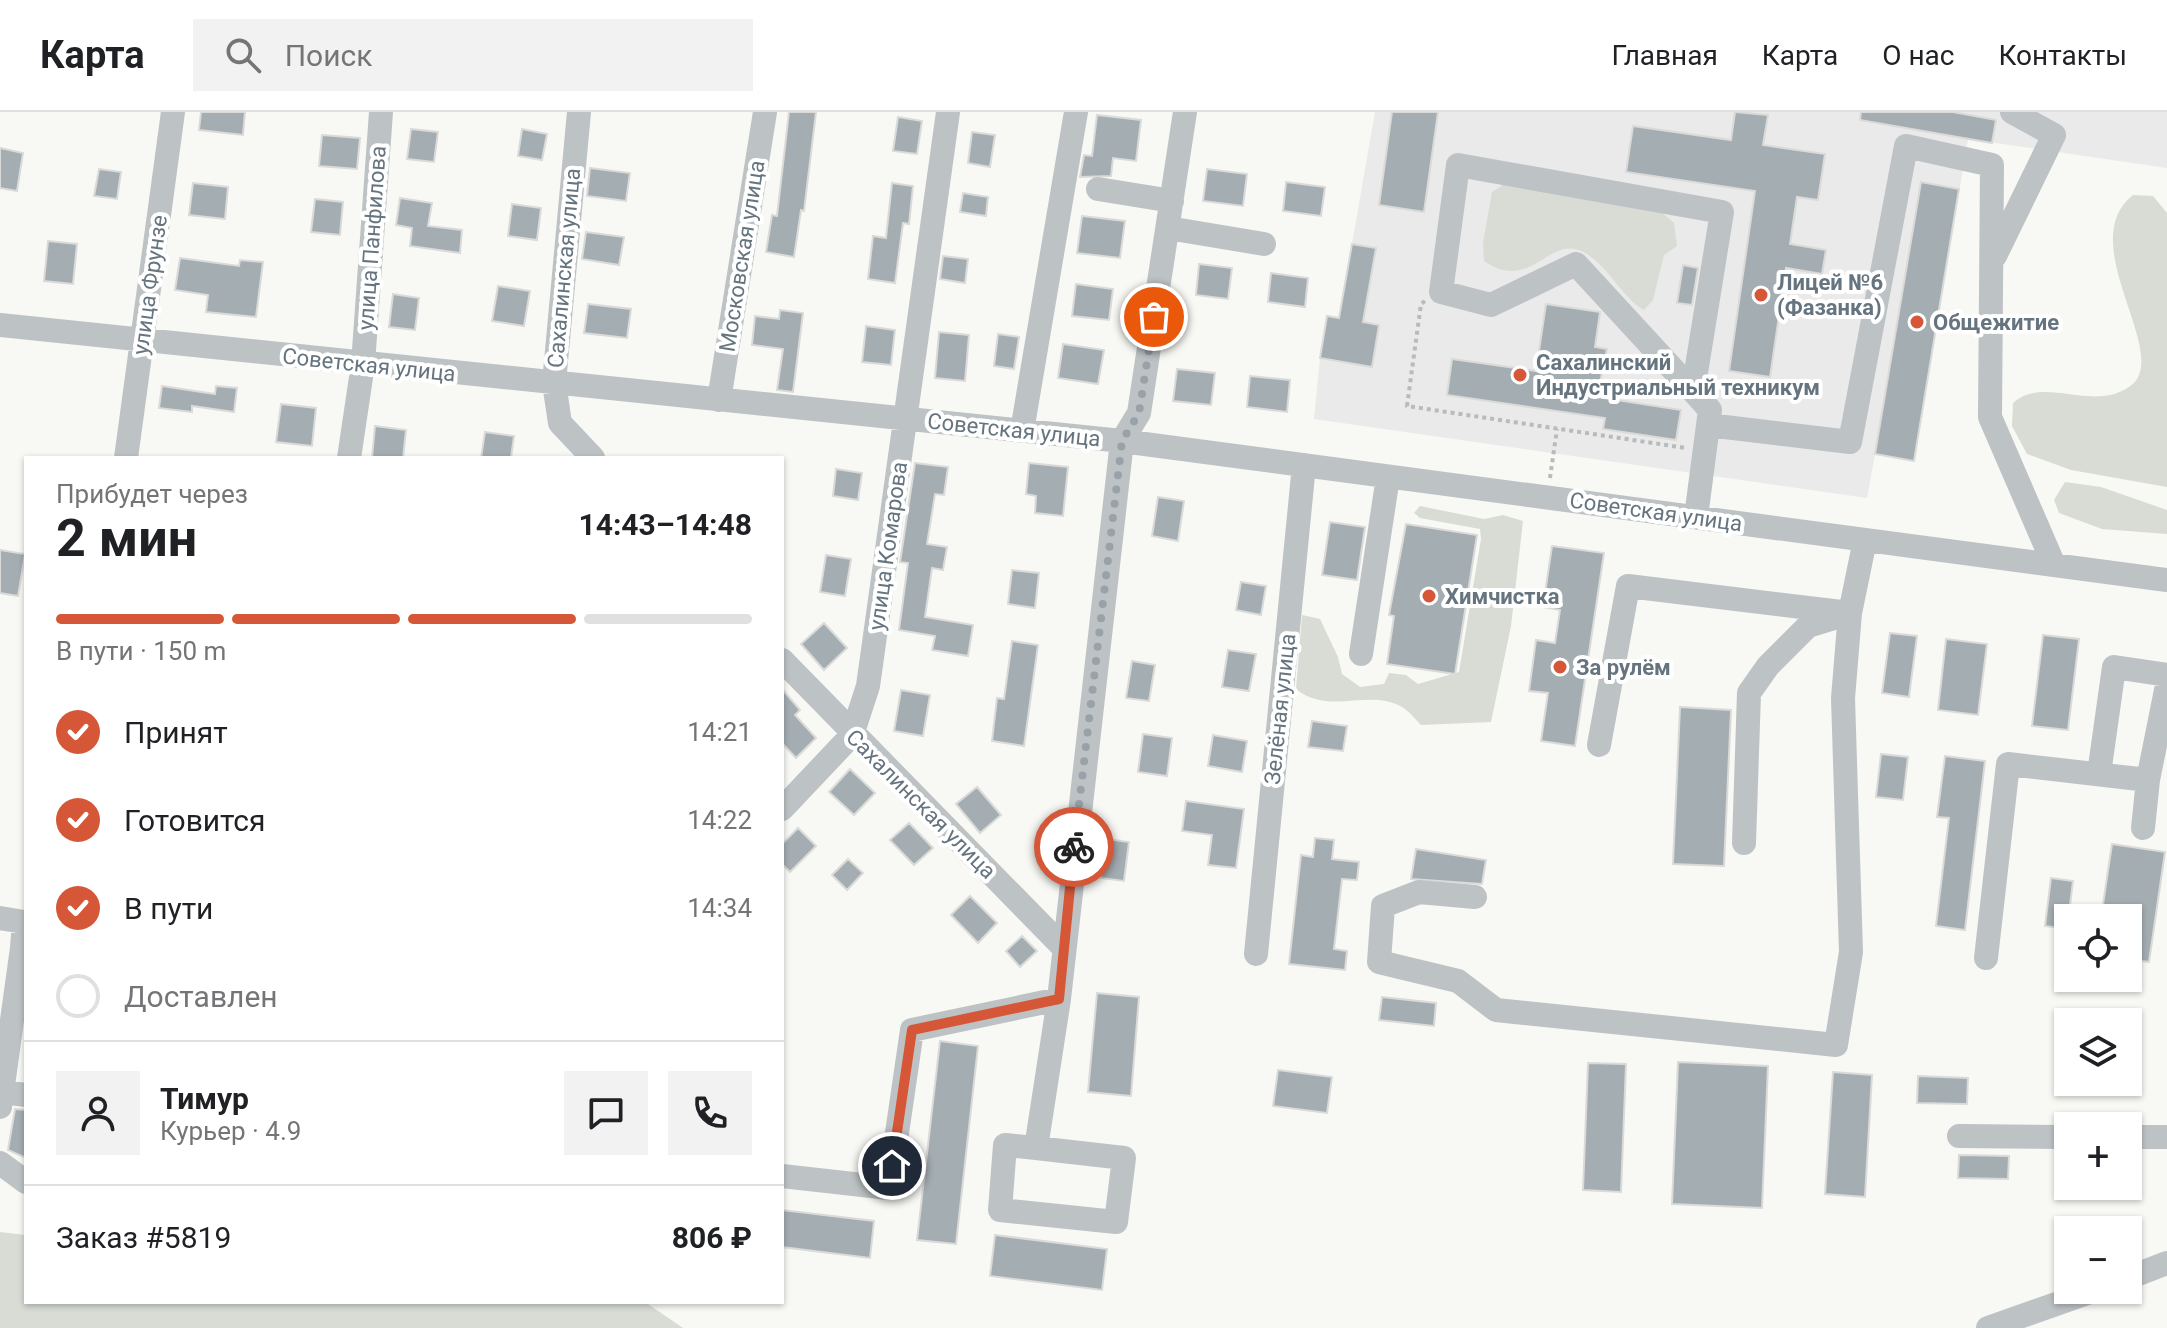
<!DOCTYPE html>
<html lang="ru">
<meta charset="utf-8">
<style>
body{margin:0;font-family:Roboto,sans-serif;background:#f2f2f2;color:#202124;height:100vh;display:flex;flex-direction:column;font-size:30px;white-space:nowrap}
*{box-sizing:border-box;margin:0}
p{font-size:26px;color:#757577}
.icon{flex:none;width:44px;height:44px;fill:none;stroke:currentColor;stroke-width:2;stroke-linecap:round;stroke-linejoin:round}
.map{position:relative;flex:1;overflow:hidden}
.details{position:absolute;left:24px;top:344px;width:760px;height:848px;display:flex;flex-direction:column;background:#fff;border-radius:0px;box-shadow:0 2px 6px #0004}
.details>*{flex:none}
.fabs{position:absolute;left:2054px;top:792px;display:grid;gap:16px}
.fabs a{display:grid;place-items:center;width:88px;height:88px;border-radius:0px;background:#fff;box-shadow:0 2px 6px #0004;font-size:40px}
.pin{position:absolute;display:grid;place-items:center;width:68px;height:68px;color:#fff;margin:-34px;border:4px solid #fff;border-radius:50%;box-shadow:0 2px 8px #0007}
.courier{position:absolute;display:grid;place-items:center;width:80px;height:80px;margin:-40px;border:6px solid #d65737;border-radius:50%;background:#fff;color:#222;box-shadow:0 2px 10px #0007}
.summary em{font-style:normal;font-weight:700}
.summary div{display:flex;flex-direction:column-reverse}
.summary{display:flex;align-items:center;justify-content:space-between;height:136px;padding:0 32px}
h1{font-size:52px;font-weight:700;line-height:60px}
.bar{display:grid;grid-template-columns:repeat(4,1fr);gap:12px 8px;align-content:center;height:96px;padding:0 32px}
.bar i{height:10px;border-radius:6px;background:#e0e0e0}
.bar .current{background:#d65737}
.bar p{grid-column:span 4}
.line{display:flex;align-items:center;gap:20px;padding:0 32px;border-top:2px solid #e0e0e0}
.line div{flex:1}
.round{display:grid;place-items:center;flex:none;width:84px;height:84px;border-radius:0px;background:#f2f2f2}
ol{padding:0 32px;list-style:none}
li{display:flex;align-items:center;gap:24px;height:88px}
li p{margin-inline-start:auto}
li .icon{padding:8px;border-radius:50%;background:#d65737;color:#fff;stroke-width:4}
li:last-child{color:#757577}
li i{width:44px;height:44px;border:4px solid #e0e0e0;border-radius:50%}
header{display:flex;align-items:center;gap:48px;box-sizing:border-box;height:112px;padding:0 40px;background:#fff;border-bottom:2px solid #e0e0e0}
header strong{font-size:38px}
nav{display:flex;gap:44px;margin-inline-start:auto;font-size:28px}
.search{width:560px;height:72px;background:#f2f2f2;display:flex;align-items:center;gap:20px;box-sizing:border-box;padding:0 28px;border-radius:0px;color:#757577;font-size:30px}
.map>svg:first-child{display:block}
</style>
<header>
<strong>Карта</strong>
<div class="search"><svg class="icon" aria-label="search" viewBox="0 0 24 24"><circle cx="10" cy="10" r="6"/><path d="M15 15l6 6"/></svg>Поиск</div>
<nav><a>Главная</a><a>Карта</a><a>О нас</a><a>Контакты</a></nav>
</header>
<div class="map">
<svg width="2167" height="1216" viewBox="0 0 2167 1216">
<rect width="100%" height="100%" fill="#f8f8f5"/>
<path fill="#e9eae9" d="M1375,0H2167V56L1968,27L1914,349L1875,342L1867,386L1314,307L1320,246L1372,254L1379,213L1363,210L1376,136L1352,132Z"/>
<path fill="#d8dcd5" d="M1509,69L1660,99L1674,111L1677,134L1664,143L1653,188L1644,198C1619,184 1603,143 1575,137C1546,131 1527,179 1484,149L1483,131L1492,80Z
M2133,83L2153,84L2167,101V375L2071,358L2027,342L2012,314L2013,291C2044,262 2097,304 2134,271C2167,235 2074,130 2133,83Z
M2065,370L2101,375L2167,398V422L2102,417L2059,401L2054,388Z
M1420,394L1484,407L1503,403L1523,409L1511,514L1491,610L1421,613C1415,607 1409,599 1402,595C1369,576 1329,604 1296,577L1302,503L1320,507L1338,545L1342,562L1360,575L1384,572L1389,561L1406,563L1418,572L1459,560L1481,427L1480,417L1420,406L1414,401Z
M0,1120L26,1123V1190H645L683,1216H0Z"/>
<path fill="#a4adb2" stroke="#dadad8" stroke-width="2" d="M201,0H245L243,23L199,18Z
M789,0H816L804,99L801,98L794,145L766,140L772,103L777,104Z
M1392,0H1438L1424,100L1379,93Z
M1735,0L1768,3L1763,33L1825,42L1818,88L1797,85L1790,132L1826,138L1822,162L1786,156L1770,265L1729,259L1755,79L1626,60L1633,14L1731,28Z
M1861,0H1953L1996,8L1992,31L1860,8Z
M1097,3L1141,8L1136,49L1113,46L1111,64L1080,65L1084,43L1092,44Z
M898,5L922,9L917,42L893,39Z
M411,17L438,20L434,50L407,47Z
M522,17L547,22L542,48L518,44Z
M972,20L995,23L990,55L968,51Z
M322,23L360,26L357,57L319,54Z
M0,36L23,41L17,79L0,76Z
M590,56L630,61L626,89L587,84Z
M99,57L121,60L117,87L94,84Z
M1207,57L1247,62L1243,94L1203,89Z
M1286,70L1325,75L1321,104L1283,99Z
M1921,70L1959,77L1914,349L1875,342Z
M193,71L228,75L225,107L189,103Z
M892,71L913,74L909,112L903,111L895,171L868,167L873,124L886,126Z
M963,81L988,85L986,104L960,100Z
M400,86L432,91L428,114L462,118L460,141L410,134L412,116L396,113Z
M315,87L343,90L340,123L311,120Z
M512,92L541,96L537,128L508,124Z
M1082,104L1125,109L1120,146L1077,141Z
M586,120L624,125L619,153L582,147Z
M48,129L77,132L73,172L44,169Z
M1352,132L1376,136L1363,210L1379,213L1372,255L1320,246L1327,204L1339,206Z
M943,144L968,147L965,171L940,167Z
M180,146L239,154L240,148L263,150L256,205L206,200L208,183L175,178Z
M1199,152L1232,156L1228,187L1196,183Z
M1683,153L1698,156L1692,193L1677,191Z
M1271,161L1308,166L1305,195L1268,190Z
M1076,172L1113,177L1109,208L1072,204Z
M498,174L530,179L524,214L492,209Z
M393,182L419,186L415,218L389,215Z
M588,192L631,197L627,226L584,221Z
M1546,192L1600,200L1595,235L1607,237L1597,285L1681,298L1676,328L1603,317L1605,306L1447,283L1452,247L1536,259Z
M780,198L803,201L793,280L777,278L783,237L752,233L755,204L779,207Z
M866,214L895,218L891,253L862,250Z
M939,220L969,223L965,269L935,266Z
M998,222L1019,225L1014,257L994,254Z
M1063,232L1104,238L1098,272L1058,266Z
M1177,257L1215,261L1211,293L1173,289Z
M1250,264L1290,268L1287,300L1247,295Z
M162,274L215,282L216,274L237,276L234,300L192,294V300L159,296Z
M281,292L316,296L312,334L276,330Z
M375,314L406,318L403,346H372Z
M485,320L514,324L511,346H481Z
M915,351L948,355L944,383L935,382L927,432L947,435L943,458L932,456L925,505L973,513L968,544L932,538L935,524L899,518L908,451L900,450Z
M1029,351L1068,355L1063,404L1035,401L1036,384L1026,382Z
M836,357L862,361L858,388L833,384Z
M1158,385L1184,389L1178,429L1152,424Z
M1330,410L1365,415L1357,468L1322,463Z
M1406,412L1477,423L1455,562L1387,552L1394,504L1389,503Z
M1552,434L1604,441L1575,634L1541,629L1548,581L1529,579L1536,528L1555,531L1560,498L1543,495Z
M0,438L25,442L18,484L0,481Z
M826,443L851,447L845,484L820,480Z
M1012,458L1039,461L1035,496L1008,492Z
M1241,470L1266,474L1261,503L1236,498Z
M824,511L847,536L824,558L801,532Z
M1890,521L1917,524L1909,585L1882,581Z
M2043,523L2079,527L2068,618L2032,614Z
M1946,527L1987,532L1978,603L1938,598Z
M1012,529L1038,533L1024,634L992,629L997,586L1004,587Z
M1228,538L1256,542L1249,579L1222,575Z
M1132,549L1155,553L1149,589L1126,586Z
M782,577L800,598L795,603L816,626L796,646L782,631Z
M901,578L930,583L923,624L894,619Z
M1680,595L1731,598L1724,754L1673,752Z
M1312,609L1347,614L1343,639L1308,635Z
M1143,622L1172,626L1167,664L1138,660Z
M1213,623L1247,629L1242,660L1208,654Z
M1881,642L1908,645L1903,688L1876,685Z
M1945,644L1985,649L1965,818L1936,814L1949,706L1937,705Z
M850,657L875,681L854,703L829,680Z
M977,675L1001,703L980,721L956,692Z
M1186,689L1244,697L1236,756L1208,753L1212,723L1182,719Z
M909,711L933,736L914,753L890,728Z
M798,716L816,734L790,760L782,752V732Z
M1315,726L1334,728L1332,747L1359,750L1357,768L1342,767L1334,837L1347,839L1345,858L1289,852L1301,743L1313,745Z
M1106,727L1129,730L1124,769L1101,766Z
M2112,732L2165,740L2149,850L2128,847V806H2101Z
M1416,737L1486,748L1482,772L1411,767Z
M848,747L863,761L847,778L832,763Z
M2051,766L2073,769L2067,817L2045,814Z
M970,784L997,811L978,831L951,803Z
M1022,824L1037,839L1020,855L1006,839Z
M1097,881L1139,885L1131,984L1088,980Z
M1382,885L1436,891L1434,914L1379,908Z
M940,929L978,934L956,1132L917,1128Z
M1678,950L1768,954L1762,1096L1672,1092Z
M1588,951L1626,952L1621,1080L1583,1078Z
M1278,958L1332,965L1327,1001L1273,994Z
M1833,960L1872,963L1865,1085L1825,1082Z
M1918,964L1968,966L1967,992L1917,991Z
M15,997L26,998V1046L8,1038Z
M1959,1043L2009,1044L2008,1067L1958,1066Z
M782,1098L874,1109L870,1146L782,1135Z
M995,1123L1107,1137L1102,1178L990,1164Z"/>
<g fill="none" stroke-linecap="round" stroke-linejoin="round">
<path stroke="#b8bbbe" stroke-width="4" stroke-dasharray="4 4" stroke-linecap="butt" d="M1425,189L1421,192L1407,294L1686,336
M1550,366L1557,317"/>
<path stroke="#bdc2c5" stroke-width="24" d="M579,0L554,271L560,311L593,346
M1098,77L1172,89
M1168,116L1264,132
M1995,144L2054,23L2012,0
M0,213L1122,329L2167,468
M1693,279L1722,100L1458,53L1441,180L1491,193L1576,152L1693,279L1710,298L1696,405
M719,288L765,0
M1708,313L1850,330L1906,34L1992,53L1990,305L2054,453
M1022,319L1076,0
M126,346L173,0
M349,346L363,252L381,0
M1361,542L1388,365
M782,548L1063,835
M1599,633L1628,474L1850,501
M2099,662L2114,555L2167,563
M2148,668L2167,573
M782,697L852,623L868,574L948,0
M1744,731L1749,581L1768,554L1808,514L1840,504
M1475,785L1419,780L1383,794L1379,850L1458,869L1496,898L1836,933L1851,840L1843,586L1850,501L1865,428
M0,806L24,810L22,836H26
M1256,842L1304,353
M1986,846L2008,652L2148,668L2143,716
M2,980L26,983
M0,995L22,836
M1959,1024L2068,1025
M2128,1025H2167
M1036,1036L1124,1046L1116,1110L1000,1098L1005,1033L1036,1036L1059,887L1122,329L1139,301L1185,0
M0,1051L26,1070
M782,1064L889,1076L912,918L1059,887
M2128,1166L2167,1151
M1988,1216L2096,1178"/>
</g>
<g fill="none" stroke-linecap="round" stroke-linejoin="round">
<path stroke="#98a2a8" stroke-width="8" stroke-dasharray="0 14.4" d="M1074,735L1122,329L1139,301L1154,205"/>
<path stroke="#d65737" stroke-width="10" d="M892,1054L912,918L1059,887L1074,735"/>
</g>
<g fill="#d65737" stroke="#fff" stroke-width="3">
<circle cx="1761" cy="183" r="8"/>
<circle cx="1917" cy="210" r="8"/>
<circle cx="1520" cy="263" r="8"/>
<circle cx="1429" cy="484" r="8"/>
<circle cx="1560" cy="555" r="8"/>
</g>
<g text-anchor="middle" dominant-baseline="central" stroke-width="8" stroke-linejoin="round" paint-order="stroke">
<g font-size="22" fill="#65747e" stroke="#fff">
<text transform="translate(372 126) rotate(-86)">улица Панфилова</text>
<text transform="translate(742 144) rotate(-81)">Московская улица</text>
<text transform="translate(564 156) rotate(-85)">Сахалинская улица</text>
<text transform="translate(150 173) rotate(-82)">улица Фрунзе</text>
<text transform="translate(369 253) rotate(6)">Советская улица</text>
<text transform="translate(1014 318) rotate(6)">Советская улица</text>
<text transform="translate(1656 400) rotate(8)">Советская улица</text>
<text transform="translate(888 434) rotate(-82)">улица Комарова</text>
<text transform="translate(1280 597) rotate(-84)">Зелёная улица</text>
<text transform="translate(921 692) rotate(45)">Сахалинская улица</text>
</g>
<g font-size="22" font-weight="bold" fill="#65747e" stroke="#fff" text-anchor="start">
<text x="1777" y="170">Лицей №6<tspan x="1777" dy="25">(Фазанка)</tspan></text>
<text x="1933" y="210">Общежитие</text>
<text x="1536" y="250">Сахалинский<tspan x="1536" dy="25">Индустриальный техникум</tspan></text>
<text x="1445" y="484">Химчистка</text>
<text x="1576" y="555">За рулём</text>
</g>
</g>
</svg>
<div class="fabs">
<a><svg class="icon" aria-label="locate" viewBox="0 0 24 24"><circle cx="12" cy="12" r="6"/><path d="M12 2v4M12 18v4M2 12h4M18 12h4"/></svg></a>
<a><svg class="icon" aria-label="layers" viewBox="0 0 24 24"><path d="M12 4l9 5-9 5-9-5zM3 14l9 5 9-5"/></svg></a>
<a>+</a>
<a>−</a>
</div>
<div class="pin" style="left:1154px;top:205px;background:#ea580c"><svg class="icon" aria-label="bag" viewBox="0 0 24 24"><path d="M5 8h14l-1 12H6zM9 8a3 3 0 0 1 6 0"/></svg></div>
<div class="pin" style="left:892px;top:1054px;background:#1f2937"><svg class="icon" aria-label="home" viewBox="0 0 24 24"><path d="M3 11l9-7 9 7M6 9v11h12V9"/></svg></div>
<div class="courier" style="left:1074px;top:735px"><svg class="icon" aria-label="bike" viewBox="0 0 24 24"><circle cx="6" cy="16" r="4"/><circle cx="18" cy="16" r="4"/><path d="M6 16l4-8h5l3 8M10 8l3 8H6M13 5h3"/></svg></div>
<section class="details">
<div class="summary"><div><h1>2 мин</h1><p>Прибудет через</p></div><em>14:43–14:48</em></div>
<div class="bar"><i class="current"></i><i class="current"></i><i class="current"></i><i></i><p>В пути · 150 m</p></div>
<ol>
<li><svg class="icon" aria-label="check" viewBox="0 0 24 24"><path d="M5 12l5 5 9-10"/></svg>Принят<p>14:21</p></li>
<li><svg class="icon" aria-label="check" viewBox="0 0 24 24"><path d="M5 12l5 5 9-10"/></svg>Готовится<p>14:22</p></li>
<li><svg class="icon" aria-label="check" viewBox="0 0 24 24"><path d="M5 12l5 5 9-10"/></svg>В пути<p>14:34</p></li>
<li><i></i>Доставлен</li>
</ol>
<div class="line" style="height:144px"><a class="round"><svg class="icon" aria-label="person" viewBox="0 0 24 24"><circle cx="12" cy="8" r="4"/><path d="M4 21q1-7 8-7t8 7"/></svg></a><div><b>Тимур</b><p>Курьер · 4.9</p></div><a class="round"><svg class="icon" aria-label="chat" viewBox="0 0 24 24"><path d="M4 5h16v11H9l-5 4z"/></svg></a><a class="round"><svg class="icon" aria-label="phone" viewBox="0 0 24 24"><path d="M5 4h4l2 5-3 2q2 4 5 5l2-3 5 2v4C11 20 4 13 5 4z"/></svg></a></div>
<div class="line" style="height:104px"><div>Заказ #5819</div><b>806 ₽</b></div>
</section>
</div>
